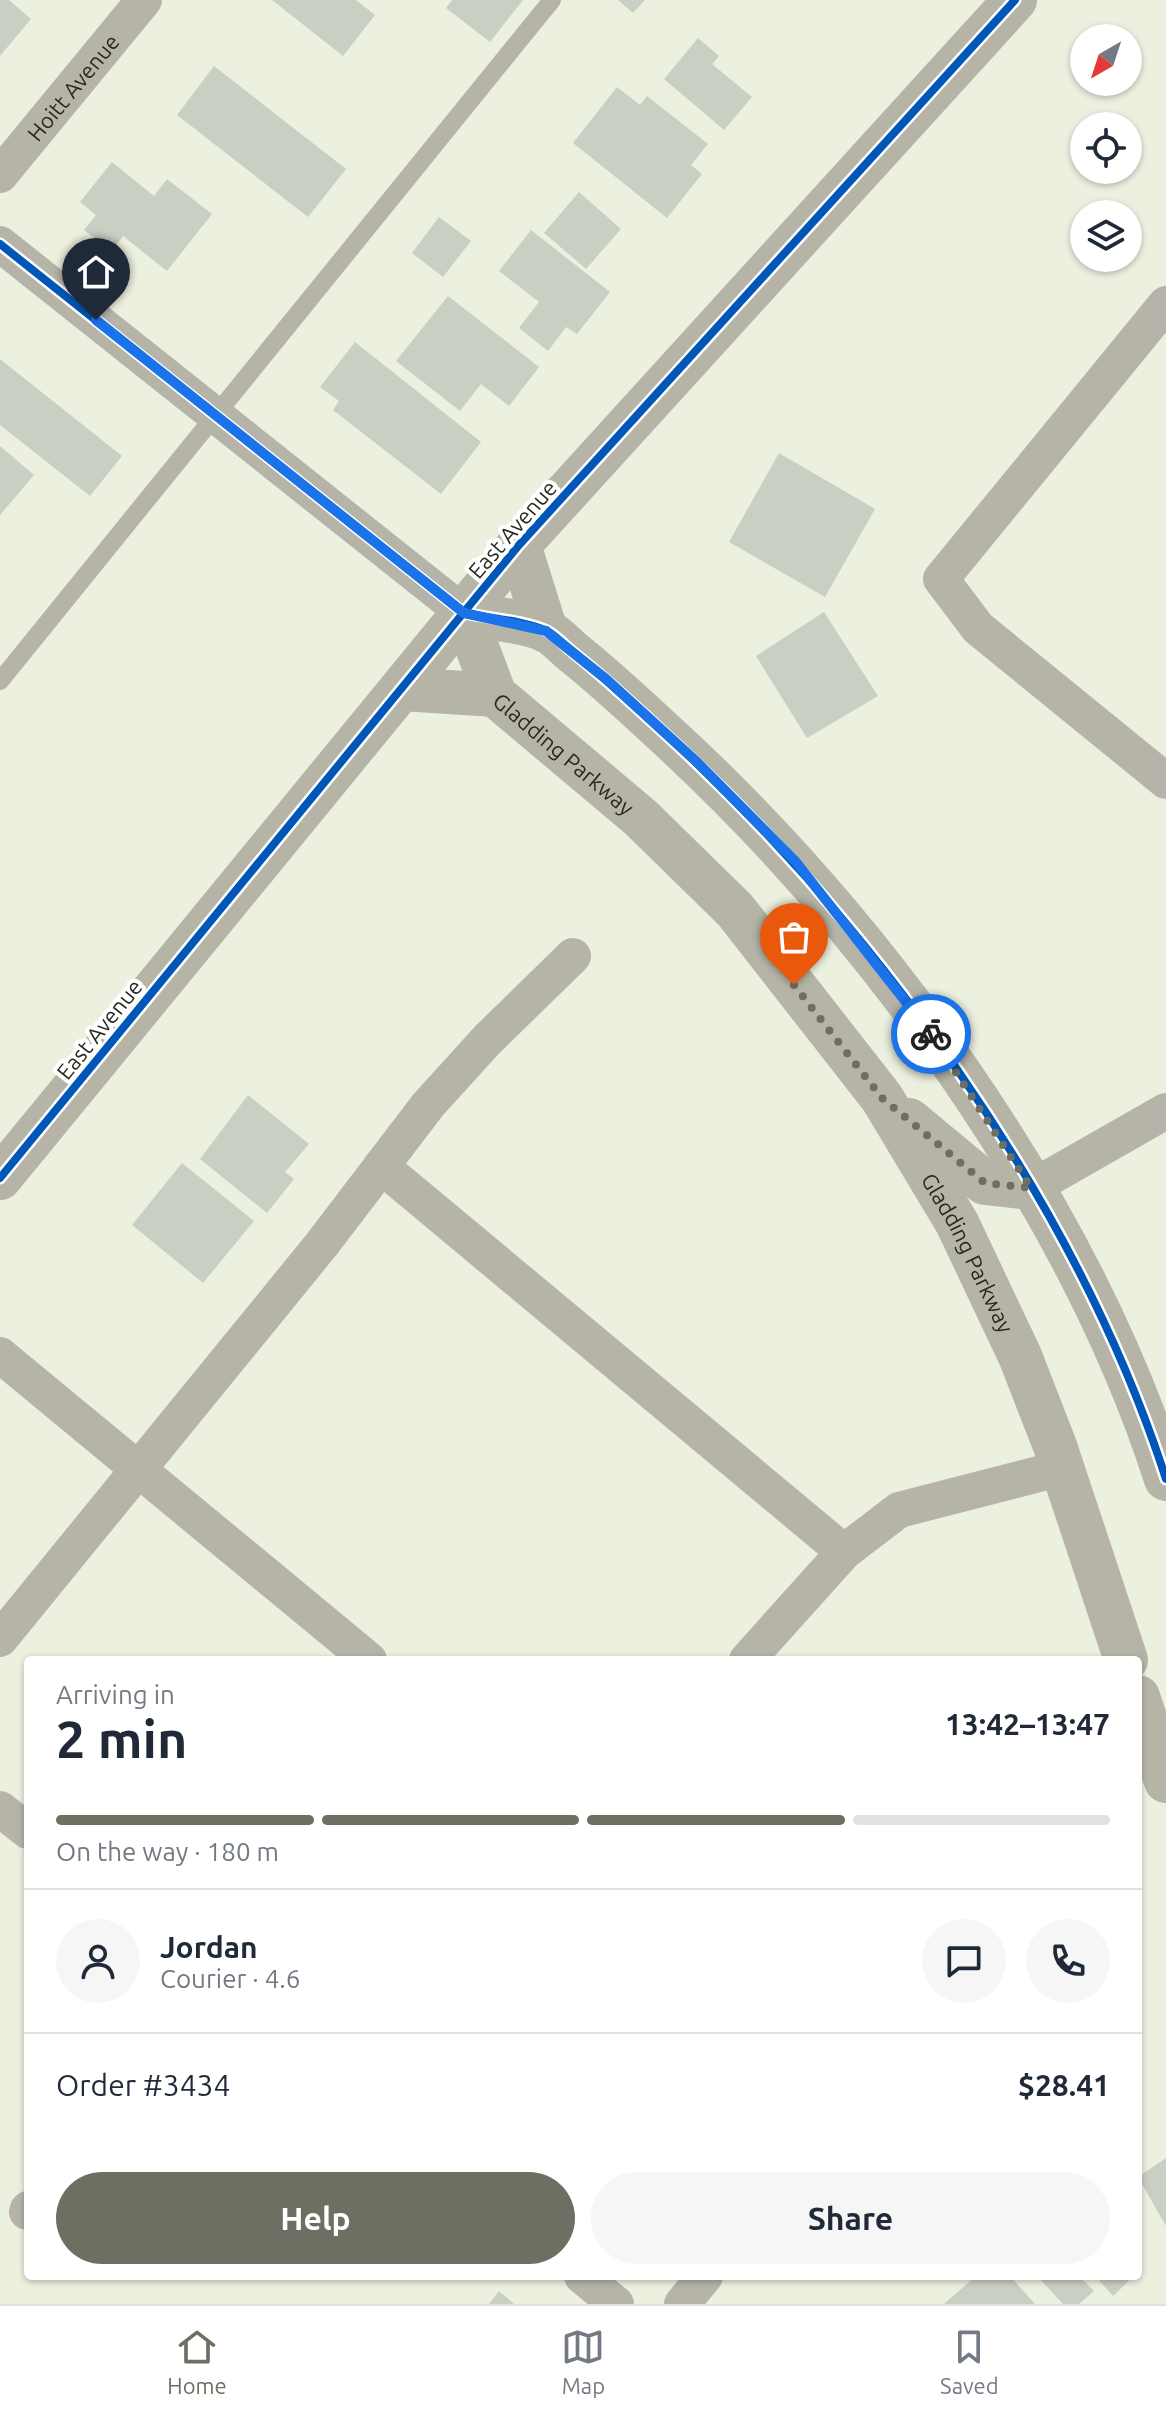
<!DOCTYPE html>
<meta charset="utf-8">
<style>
body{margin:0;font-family:Ubuntu,sans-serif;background:#f6f6f7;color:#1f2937;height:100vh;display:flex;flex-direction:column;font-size:30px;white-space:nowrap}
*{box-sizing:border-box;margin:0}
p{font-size:26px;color:#747a83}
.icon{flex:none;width:44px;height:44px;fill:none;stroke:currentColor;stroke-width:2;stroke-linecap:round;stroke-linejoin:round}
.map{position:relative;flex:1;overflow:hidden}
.sheet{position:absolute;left:24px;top:1656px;width:1118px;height:624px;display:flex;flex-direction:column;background:#fff;border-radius:8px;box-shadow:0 2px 6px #0004}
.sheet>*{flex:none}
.needle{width:52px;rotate:219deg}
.fabs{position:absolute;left:1070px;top:24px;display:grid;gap:16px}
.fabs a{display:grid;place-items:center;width:72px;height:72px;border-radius:50%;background:#fff;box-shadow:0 2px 6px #0004;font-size:40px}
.pin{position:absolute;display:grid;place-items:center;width:68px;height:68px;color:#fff;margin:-82px -34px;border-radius:50% 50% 50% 0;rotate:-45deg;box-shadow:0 0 8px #0007}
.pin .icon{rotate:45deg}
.courier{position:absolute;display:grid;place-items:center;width:80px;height:80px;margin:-40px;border:6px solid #1a73e8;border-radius:50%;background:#fff;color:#222;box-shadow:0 2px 10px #0007}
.overview em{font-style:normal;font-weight:700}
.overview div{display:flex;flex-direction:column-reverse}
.overview{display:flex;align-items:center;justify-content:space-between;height:136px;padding:0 32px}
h1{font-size:52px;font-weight:700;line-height:60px}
.bar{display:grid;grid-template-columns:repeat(4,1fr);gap:12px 8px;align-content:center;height:96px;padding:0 32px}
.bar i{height:10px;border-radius:6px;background:#e0e1e3}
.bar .on{background:#6d6f62}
.bar p{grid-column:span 4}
.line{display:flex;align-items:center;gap:20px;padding:0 32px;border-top:2px solid #e0e1e3}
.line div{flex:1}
.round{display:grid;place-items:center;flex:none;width:84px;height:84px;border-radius:42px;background:#f6f6f7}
.action{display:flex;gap:16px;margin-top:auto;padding:16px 32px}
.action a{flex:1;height:92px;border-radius:48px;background:#6d6f62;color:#fff;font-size:32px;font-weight:700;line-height:92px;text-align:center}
.action a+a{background:#f6f6f7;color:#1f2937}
.tabs{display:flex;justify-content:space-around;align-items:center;height:112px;border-top:2px solid #e0e1e3;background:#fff;font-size:22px;color:#747a83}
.tabs a{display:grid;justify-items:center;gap:4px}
.tabs .on{color:#6d6f62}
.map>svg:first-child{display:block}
</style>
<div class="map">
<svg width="1166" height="2304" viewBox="0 0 1166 2304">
<rect width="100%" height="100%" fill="#ecf0df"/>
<path fill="#c9cfc3" d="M0,0H9L31,19L0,56Z
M272,0H356L375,15L343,56Z
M452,0H523L490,42L446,8Z
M618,0H645L633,13Z
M698,38L719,56L712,64L752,97L724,130L664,79Z
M214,66L346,169L308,217L177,115Z
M617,87L640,105L647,96L708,144L691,165L702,174L667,218L573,143Z
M112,162L154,196L167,179L212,214L167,271L123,236L112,251L84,230L96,215L80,202Z
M579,192L621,229L586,269L544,233Z
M439,217L471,241L443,277L412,253Z
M531,230L610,292L577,334L566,327L548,351L519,328L539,302L499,271Z
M448,296L539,367L509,406L481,384L460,411L396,361Z
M355,342L481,442L441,494L333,410L339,401L320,387Z
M0,359L122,456L90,496L0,425Z
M0,446L34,475L0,515Z
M779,453L875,509L825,597L729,542Z
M824,612L878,696L807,738L756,656Z
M248,1095L309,1144L285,1172L294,1179L267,1213L200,1159Z
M182,1163L254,1221L203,1283L132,1225Z
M1166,2158V2226L1138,2177Z
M976,2276H1010L1035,2304H944Z
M1037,2276H1079L1094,2291L1079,2304H1063Z
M1095,2276H1134L1113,2296Z
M499,2291L514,2304H489Z"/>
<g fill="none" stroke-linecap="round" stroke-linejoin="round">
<path stroke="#b6b4a9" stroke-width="18" d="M0,681L552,0"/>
<g stroke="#b6b4a9" stroke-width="36">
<path id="s1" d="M0,175L144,0"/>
<path d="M0,244L464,613"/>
<path d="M1166,304L941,579L978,628L1166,781"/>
<path d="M381,1166L844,1552"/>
<path d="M1031,1188L1166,1111"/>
<path d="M0,1355L369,1660"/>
<path d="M0,1639L322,1244L428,1105L487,1040L573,956"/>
<path d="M747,1660L844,1552L899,1510L1062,1468"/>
<path d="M0,1809L28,1831"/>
<path d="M27,2212L28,2209"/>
<path d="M582,2276L616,2304"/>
<path d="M682,2304L705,2276"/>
</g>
<g stroke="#b5b4a6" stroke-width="44">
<path d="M519,545L546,631"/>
<path id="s2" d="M464,613L495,695L641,818L735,910L882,1098L957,1223L1020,1356L1055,1446L1126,1660"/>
<path d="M464,613C487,618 527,621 547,631C557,636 566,647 575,654C605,678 633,704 661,730C874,924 1077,1203 1166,1479"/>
<path d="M402,689L495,695"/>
<path d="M909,1120L985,1183L1031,1188"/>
<path d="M0,1178L519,545L1015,0"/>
<path d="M1138,1697L1166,1781"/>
</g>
<defs>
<path id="cycleway" d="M0,244L464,613C487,618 527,621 547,631C557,636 566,647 575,654C605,678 633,704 661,730C874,924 1077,1203 1166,1479
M0,1178L519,545L1015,0"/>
</defs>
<use href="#cycleway" stroke="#fff" stroke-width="13"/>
<use href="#cycleway" stroke="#0057b8" stroke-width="8"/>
</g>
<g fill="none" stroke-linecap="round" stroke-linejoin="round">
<path stroke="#6d6f62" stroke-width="8" stroke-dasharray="0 14.4" d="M794,985L882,1098L985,1183L1031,1188L931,1034"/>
<path stroke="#1a73e8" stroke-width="10" d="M96,320L464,613L546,631L606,679L697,762L796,862L931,1034"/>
</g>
<g text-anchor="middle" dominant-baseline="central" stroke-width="8" stroke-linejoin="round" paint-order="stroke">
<g font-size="22" fill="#282a1f" stroke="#fff">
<text stroke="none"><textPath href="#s1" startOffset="114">Hoitt Avenue</textPath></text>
<text transform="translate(512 529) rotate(-49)">East Avenue</text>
<text stroke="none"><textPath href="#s2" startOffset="178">Gladding Parkway</textPath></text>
<text transform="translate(99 1029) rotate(-51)">East Avenue</text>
<text stroke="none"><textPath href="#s2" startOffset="826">Gladding Parkway</textPath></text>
</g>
</g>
</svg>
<div class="fabs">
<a><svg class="needle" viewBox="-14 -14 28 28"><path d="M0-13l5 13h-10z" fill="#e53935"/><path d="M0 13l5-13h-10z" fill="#747a83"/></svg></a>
<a><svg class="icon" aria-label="locate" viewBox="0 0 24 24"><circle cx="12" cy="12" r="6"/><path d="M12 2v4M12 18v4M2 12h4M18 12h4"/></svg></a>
<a><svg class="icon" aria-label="layers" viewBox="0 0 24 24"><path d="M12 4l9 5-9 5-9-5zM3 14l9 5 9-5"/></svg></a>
</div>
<div class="pin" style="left:794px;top:985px;background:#ea580c"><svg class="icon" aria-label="bag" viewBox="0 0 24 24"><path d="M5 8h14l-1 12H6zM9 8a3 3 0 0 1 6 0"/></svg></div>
<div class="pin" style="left:96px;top:320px;background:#1f2937"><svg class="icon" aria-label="home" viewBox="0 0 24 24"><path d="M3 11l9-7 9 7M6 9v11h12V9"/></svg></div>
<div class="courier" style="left:931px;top:1034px"><svg class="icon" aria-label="bike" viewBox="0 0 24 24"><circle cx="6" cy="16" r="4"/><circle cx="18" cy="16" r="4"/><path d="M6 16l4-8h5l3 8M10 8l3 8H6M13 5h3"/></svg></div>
<section class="sheet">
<div class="overview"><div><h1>2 min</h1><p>Arriving in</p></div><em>13:42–13:47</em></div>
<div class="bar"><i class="on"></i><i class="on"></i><i class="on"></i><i></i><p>On the way · 180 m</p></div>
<div class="line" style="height:144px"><a class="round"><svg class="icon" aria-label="person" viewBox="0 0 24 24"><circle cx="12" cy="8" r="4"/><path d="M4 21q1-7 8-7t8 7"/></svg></a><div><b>Jordan</b><p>Courier · 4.6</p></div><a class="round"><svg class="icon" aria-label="chat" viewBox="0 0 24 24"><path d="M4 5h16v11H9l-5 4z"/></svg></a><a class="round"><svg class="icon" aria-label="phone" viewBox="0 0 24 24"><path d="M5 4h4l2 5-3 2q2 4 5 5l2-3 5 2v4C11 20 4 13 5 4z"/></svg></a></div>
<div class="line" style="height:104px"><div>Order #3434</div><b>$28.41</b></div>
<div class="action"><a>Help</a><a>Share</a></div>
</section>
</div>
<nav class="tabs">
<a class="on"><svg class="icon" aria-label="home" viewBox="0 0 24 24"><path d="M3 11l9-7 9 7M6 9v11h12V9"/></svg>Home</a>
<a><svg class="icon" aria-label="map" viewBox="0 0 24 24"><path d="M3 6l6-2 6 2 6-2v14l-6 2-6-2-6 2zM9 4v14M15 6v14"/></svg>Map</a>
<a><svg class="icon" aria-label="saved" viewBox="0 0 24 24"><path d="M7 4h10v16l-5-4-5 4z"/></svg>Saved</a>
</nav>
